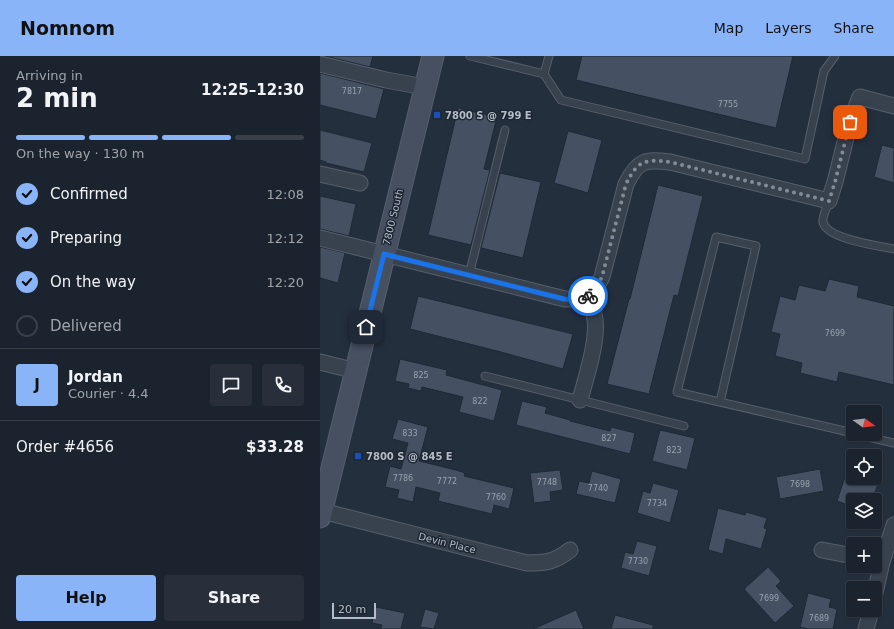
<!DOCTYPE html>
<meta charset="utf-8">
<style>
body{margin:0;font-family:"DejaVu Sans",sans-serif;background:#282f3a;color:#f1f3f6;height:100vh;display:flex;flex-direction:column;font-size:15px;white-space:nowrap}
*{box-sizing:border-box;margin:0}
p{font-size:13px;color:#a0a4aa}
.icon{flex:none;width:22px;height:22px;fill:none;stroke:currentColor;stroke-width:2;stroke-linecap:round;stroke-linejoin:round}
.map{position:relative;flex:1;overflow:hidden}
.side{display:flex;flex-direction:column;background:#1b232e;width:320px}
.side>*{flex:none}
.needle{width:26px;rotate:104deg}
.controls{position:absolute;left:526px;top:349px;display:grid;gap:8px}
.controls a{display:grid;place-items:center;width:36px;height:36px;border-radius:4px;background:#1b232e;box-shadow:0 1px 3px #0004,0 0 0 1px #39404a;font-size:20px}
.scale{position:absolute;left:12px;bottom:10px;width:44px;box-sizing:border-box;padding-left:4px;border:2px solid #b4bcc9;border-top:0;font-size:11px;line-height:14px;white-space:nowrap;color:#b4bcc9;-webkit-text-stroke:3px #1d2633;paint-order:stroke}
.pin{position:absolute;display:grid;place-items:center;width:34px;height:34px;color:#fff;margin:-17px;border-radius:8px;box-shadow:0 2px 6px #0006}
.courier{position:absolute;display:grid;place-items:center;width:40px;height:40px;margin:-20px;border:3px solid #1a73e8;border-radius:50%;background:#fff;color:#222;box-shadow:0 1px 5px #0007}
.summary em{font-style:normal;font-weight:600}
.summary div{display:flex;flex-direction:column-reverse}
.summary{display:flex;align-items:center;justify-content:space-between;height:68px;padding:0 16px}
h1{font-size:26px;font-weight:600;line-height:30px}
.bar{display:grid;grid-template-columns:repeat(4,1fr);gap:6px 4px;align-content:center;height:48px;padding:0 16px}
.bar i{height:5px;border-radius:3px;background:#39404a}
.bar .on{background:#8ab4f8}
.bar p{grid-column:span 4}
.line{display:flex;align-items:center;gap:10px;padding:0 16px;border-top:1px solid #39404a}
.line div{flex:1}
.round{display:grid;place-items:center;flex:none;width:42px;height:42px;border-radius:4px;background:#282f3a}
ol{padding:0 16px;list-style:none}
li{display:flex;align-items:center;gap:12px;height:44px}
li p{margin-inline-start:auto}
li .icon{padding:4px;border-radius:50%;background:#8ab4f8;color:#111;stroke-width:4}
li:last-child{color:#a0a4aa}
li i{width:22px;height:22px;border:2px solid #39404a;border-radius:50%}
.action{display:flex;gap:8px;margin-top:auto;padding:8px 16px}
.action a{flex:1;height:46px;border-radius:4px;background:#8ab4f8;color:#111;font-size:16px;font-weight:600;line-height:46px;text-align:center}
.action a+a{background:#282f3a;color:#f1f3f6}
header{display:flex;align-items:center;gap:24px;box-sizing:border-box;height:56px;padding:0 20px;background:#8ab4f8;color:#111}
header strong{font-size:19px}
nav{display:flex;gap:22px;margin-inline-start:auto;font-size:14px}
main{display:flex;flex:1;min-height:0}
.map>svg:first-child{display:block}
</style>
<header>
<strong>Nomnom</strong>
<nav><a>Map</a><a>Layers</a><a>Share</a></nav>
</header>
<main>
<section class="side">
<div class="summary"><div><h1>2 min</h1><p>Arriving in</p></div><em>12:25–12:30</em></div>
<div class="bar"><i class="on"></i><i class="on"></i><i class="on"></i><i></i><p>On the way · 130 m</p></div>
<ol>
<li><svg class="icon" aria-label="check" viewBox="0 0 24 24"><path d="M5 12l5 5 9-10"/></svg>Confirmed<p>12:08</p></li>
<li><svg class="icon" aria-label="check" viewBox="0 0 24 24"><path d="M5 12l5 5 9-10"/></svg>Preparing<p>12:12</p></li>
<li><svg class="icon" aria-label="check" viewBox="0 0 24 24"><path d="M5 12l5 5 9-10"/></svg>On the way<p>12:20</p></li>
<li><i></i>Delivered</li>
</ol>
<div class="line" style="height:72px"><b class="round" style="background:#8ab4f8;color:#111">J</b><div><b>Jordan</b><p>Courier · 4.4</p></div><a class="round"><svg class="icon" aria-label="chat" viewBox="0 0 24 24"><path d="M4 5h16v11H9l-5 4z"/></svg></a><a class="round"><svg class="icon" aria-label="phone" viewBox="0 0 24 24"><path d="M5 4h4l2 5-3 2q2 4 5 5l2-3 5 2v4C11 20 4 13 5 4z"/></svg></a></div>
<div class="line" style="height:52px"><div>Order #4656</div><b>$33.28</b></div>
<div class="action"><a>Help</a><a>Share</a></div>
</section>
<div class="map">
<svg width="574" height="573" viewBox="0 0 574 573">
<rect width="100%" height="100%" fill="#242f3e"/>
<path fill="#455162" stroke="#1f2835" d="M5,0H53L50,11Z
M262,0H473L456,72L256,24Z
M0,17L64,33L56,63L0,49Z
M138,52L177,61L164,113L170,114L151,189L108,179Z
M0,74L52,87L44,116L6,107V106L0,104Z
M248,75L282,84L268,137L234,127Z
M562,89L574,92V127L554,121Z
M180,117L221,126L203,202L161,192Z
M338,129L383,140L358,240L354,239L329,338L287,328L309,243H310Z
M0,140L36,148L29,180L0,173Z
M0,191L25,197L18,227L0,222Z
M509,223L539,230L537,241L574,250V329L519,316L517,326L480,317L482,307L455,300L460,278L451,276L460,240L475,244L479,229L505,235Z
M98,240L253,278L243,313L177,295L90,273Z
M80,303L127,314L126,319L182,334L174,365L139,356L143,341L102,331L101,335L88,332L89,328L75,325Z
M202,345L227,351L225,357L250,364V365L290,375L291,371L315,377L310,398L196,369Z
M78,363L108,371L99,405L136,414L145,417L144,420L194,432L189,453L174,449L172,458L118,445L120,437L96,431L93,446L77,442L79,434L65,431L70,410L81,413L88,387L72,383Z
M340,374L375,382L367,414L332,405Z
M528,412L533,414V422H555L560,423L552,444H533V451L517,445Z
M500,413L504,435L460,443L456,421Z
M240,414L243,434L230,436L231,445L214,447L210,417Z
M272,415L301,423L295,447L256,438L259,425L269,427Z
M333,427L359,434L350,467L317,457L323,435L330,437Z
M398,452L425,459L426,456L447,462L444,472L447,473L441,493L406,483L403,498L388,494Z
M317,485L337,490L329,520L301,512L305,496L313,498Z
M448,511L461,525L456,530L474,550L455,567L424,533Z
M488,537L511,543L509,551L517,553L513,573H488L480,571Z
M56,551L85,557L81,573H61L62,569L52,567Z
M105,553L119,557L114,573L100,571Z
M256,554L264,573H213Z
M295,559L333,569V573H291Z"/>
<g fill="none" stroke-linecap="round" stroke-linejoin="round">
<defs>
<path id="service" d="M150,0L224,18L229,0
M224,18L241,44L485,103L504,15L515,0
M509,145C507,152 502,160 503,166C506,183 559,190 574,193
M149,219L185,74
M165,320L364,370
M400,346L436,190L396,181L357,336L533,377
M535,378L574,387"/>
<path id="minor" d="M0,8L66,24L105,31
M0,118L40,127
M0,182L245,243C265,244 273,239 282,221L306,128C318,104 325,103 350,106L509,145L515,126L530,66L540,41L574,50
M0,306L36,315
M260,344C266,321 280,280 274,258C273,252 269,246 267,241
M2,455L207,507C227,507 234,506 250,494
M502,494L533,500
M555,537L562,506L574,469
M546,573L551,554"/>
<path id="secondary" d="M0,461L113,0"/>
</defs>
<use href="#service" stroke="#565f6c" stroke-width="9"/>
<use href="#minor" stroke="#565f6c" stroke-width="17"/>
<use href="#secondary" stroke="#565f6c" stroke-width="23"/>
<use href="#service" stroke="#38414e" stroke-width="7"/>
<use href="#minor" stroke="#38414e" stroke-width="15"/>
<use href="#secondary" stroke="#465061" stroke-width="21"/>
</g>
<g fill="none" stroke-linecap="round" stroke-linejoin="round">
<path stroke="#828b98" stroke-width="4" stroke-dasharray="0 7.2" d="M268,240L276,232L282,221L306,128C318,104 325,103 350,106L509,145L515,126L530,66"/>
<path stroke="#1a73e8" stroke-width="5" d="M46,271L64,198L244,243L256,244L268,240"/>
</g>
<g fill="#1a4fb4" stroke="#1d2633" stroke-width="1.5">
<rect x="113" y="55" width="8" height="8" rx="2"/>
<rect x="34" y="396" width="8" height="8" rx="2"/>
</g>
<g text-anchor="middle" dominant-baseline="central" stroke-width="3" stroke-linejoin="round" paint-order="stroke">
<g font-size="8" fill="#98a1af">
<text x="32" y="35">7817</text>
<text x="408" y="48">7755</text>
<text x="515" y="277">7699</text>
<text x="101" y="319">825</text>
<text x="160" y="345">822</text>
<text x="90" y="377">833</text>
<text x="289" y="382">827</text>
<text x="354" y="394">823</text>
<text x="83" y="422">7786</text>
<text x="127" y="425">7772</text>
<text x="227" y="426">7748</text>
<text x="480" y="428">7698</text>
<text x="278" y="432">7740</text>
<text x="176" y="441">7760</text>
<text x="337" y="447">7734</text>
<text x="318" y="505">7730</text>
<text x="449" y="542">7699</text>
<text x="499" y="562">7689</text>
</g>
<g font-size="10" font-weight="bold" fill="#b4bcc9" stroke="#1d2633" text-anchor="start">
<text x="125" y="59">7800 S @ 799 E</text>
<text x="46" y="400">7800 S @ 845 E</text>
</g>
<g font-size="10" fill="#b4bcc9" stroke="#1d2633">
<text transform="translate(73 161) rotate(-76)">7800 South</text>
<text transform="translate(127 487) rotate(14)">Devin Place</text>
</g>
</g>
</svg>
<div class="controls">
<a><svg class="needle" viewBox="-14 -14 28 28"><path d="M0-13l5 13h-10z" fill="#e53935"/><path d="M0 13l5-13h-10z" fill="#a0a4aa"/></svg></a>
<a><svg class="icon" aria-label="locate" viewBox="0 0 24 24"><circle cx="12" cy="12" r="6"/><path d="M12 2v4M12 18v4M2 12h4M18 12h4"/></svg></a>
<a><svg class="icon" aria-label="layers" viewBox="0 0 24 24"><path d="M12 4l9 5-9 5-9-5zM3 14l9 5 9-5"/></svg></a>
<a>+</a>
<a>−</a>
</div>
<div class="scale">20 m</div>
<div class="pin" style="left:530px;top:66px;background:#ea580c"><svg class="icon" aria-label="bag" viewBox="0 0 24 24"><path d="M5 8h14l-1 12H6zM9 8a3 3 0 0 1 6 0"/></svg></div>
<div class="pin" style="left:46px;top:271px;background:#1f2937"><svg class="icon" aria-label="home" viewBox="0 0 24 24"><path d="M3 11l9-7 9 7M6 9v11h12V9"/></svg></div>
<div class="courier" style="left:268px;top:240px"><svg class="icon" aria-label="bike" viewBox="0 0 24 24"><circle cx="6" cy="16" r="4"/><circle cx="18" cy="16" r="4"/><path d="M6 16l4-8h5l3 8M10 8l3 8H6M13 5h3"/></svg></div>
</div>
</main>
